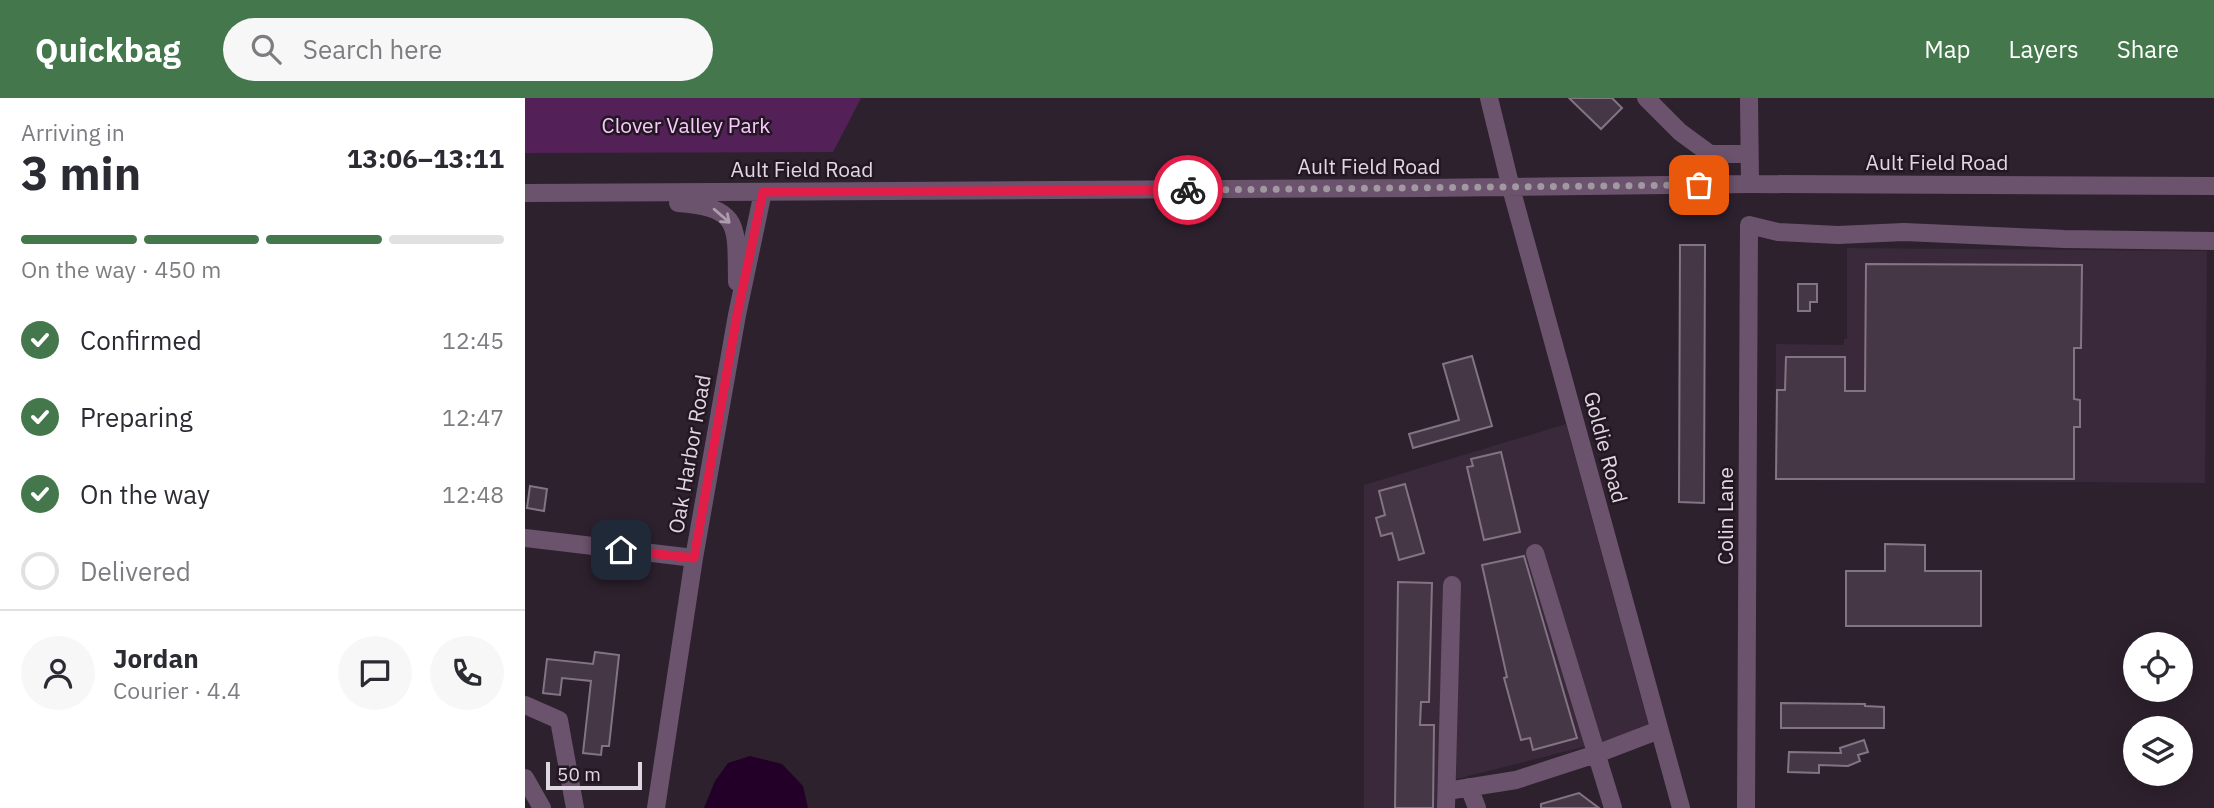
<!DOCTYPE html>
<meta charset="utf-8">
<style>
body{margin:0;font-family:"IBM Plex Sans",sans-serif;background:#f7f7f7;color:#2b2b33;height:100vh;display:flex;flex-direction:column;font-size:26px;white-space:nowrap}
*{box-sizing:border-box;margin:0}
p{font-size:23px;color:#7c7c81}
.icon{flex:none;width:38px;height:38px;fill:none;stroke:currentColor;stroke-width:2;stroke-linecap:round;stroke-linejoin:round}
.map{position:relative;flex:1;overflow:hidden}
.sheet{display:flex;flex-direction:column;background:#fff;width:525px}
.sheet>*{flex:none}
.buttons{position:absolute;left:1598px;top:534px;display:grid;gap:14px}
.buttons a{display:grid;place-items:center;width:70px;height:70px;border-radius:50%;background:#fff;box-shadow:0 4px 18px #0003;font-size:35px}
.scale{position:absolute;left:21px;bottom:18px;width:96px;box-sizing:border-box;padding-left:7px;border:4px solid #e0d8e0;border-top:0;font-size:19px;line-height:24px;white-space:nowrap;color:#e0d8e0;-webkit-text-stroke:5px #231724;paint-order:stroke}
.pin{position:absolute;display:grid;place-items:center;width:60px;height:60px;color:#fff;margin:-30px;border-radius:14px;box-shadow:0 4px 10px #0006}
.courier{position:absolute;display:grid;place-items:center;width:70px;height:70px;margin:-35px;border:5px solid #e11d48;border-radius:50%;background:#fff;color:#222;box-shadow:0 2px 9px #0007}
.overview em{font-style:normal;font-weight:700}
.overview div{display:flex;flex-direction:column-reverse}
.overview{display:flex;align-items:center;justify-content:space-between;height:119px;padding:0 21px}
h1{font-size:46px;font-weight:700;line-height:52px}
.bar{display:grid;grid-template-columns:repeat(4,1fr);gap:10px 7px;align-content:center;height:84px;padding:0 21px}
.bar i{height:9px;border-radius:5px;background:#e1e1e2}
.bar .active{background:#44774b}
.bar p{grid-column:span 4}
.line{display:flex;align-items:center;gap:18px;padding:0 21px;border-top:2px solid #e1e1e2}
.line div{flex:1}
.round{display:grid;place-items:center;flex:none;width:74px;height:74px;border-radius:37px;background:#f7f7f7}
ol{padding:0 21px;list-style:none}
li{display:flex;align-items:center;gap:21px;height:77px}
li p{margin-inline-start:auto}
li .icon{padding:7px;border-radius:50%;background:#44774b;color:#fff;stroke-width:4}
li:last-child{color:#7c7c81}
li i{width:38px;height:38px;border:4px solid #e1e1e2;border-radius:50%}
header{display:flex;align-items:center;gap:42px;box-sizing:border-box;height:98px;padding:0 35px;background:#44774b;color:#fff}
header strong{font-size:33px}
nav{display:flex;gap:38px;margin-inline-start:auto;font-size:24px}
.search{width:490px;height:63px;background:#f7f7f7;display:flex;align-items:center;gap:18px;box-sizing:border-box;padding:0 24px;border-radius:38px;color:#7c7c81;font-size:26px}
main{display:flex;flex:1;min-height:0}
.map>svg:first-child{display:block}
</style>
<header>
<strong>Quickbag</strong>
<div class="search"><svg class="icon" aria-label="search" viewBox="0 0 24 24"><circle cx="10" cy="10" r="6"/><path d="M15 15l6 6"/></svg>Search here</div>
<nav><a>Map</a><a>Layers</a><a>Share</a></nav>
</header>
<main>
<section class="sheet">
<div class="overview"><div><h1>3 min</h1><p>Arriving in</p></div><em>13:06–13:11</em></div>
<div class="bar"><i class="active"></i><i class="active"></i><i class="active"></i><i></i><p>On the way · 450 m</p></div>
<ol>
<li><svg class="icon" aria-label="check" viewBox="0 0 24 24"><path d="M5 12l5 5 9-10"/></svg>Confirmed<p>12:45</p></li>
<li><svg class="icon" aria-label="check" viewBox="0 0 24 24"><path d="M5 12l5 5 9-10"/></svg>Preparing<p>12:47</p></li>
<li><svg class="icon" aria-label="check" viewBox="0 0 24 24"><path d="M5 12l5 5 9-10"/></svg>On the way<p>12:48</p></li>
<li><i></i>Delivered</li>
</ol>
<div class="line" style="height:126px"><a class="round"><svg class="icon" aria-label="person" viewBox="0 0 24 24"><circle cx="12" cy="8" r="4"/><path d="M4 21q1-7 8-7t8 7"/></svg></a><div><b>Jordan</b><p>Courier · 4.4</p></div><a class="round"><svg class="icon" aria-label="chat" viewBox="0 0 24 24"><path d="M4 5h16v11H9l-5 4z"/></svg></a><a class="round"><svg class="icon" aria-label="phone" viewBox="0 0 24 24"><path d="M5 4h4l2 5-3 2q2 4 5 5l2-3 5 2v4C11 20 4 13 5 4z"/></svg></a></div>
</section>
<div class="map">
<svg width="1689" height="710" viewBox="0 0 1689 710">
<rect width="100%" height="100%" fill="#2d212e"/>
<path fill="#39293a" d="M1322,150L1682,153L1680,385L1250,382L1251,246L1319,247V241H1322Z
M1041,326L1125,632L916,685V710H839V387Z"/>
<path fill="#532157" d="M0,0H336L308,54L0,55Z"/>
<path fill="#230027" d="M225,658L257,666L278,688L283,710H179L190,683L203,665Z"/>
<path fill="#453745" stroke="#837484" stroke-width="2" d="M1044,0H1087L1097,10L1076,31Z
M1155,147H1180L1179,405L1154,404Z
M1341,166L1557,167L1556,250H1549V301L1555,302V329H1549V381H1251L1252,292H1260L1261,259H1320V293H1340Z
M1273,186H1292V204H1285V213H1273Z
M947,258L967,328L888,350L884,336L934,322L918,266Z
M976,354L995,434L959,442L942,369L948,368L946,361Z
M880,386L899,455L874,462L867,435L856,438L851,420L860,417L854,393Z
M5,388L22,391L19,413L2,410Z
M1360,446L1400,447V473H1456V528H1321V473H1360Z
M999,458L1052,640L1008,652L1005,640L996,642L979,580L982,579L957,467Z
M873,484L907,485L904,604H896L895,627H909L908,710H870Z
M70,554L94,557L84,648H77L76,657L58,655L66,583L37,580L35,597L18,595L22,561L68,566Z
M1256,605L1340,606V608L1359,609V630H1256Z
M1339,642L1343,654L1333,657L1335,663L1323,668L1294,667V675L1263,674L1264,654L1316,655L1315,650Z
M1054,695L1074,710H1016V706Z"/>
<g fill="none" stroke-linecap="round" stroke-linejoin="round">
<path stroke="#6c536d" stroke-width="18" d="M964,0L986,90L1156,710
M1121,0L1155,34L1185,56H1224
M1224,0L1225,86
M0,95L899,90L1225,86L1689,88
M153,105C217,109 211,129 212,184
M0,440L169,460
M1010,455L1088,710
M0,607L34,622L50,710
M0,680L17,710
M944,689L952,710
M922,693L991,682L1074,655L1134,632
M131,710L169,460L212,217L238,94
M921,710L927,487
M1221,710L1224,127L1253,134L1313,137L1379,134L1539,141L1689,143"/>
</g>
<defs><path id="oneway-shaft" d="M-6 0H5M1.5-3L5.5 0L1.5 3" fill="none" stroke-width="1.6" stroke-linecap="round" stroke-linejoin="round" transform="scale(1.75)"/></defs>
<use stroke="#ac9cac" href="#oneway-shaft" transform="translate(197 118) rotate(41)"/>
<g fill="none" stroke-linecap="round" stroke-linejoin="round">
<path stroke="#a198a2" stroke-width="7" stroke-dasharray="0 12.6" d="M663,92L1174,87"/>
<path stroke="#e11d48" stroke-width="9" d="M96,452L169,460L212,217L238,94L663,92"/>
</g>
<g text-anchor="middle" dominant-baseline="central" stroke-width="5" stroke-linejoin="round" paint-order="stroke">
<g font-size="21" fill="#f9c8fb" stroke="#231724">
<text x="161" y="27">Clover Valley Park</text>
</g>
<g font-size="21" fill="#e0d8e0" stroke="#231724">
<text x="1412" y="64">Ault Field Road</text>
<text x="844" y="68">Ault Field Road</text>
<text x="277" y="71">Ault Field Road</text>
<text transform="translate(1081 349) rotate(75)">Goldie Road</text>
<text transform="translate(164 356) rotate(-80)">Oak Harbor Road</text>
<text transform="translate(1200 418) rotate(-90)">Colin Lane</text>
</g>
</g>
</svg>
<div class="buttons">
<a><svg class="icon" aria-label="locate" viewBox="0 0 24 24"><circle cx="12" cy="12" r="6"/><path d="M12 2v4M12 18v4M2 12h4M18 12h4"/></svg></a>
<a><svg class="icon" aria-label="layers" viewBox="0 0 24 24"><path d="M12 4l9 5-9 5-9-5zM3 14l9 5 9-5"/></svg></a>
</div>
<div class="scale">50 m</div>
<div class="pin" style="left:1174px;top:87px;background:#ea580c"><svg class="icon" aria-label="bag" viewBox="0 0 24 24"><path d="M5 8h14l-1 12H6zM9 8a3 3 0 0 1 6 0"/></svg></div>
<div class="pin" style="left:96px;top:452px;background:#1f2937"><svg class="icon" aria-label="home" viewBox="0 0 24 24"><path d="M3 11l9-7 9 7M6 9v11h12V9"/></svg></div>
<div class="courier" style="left:663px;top:92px"><svg class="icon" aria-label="bike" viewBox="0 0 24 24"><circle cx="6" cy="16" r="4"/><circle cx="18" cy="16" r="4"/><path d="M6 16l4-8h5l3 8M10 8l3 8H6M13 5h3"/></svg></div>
</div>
</main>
